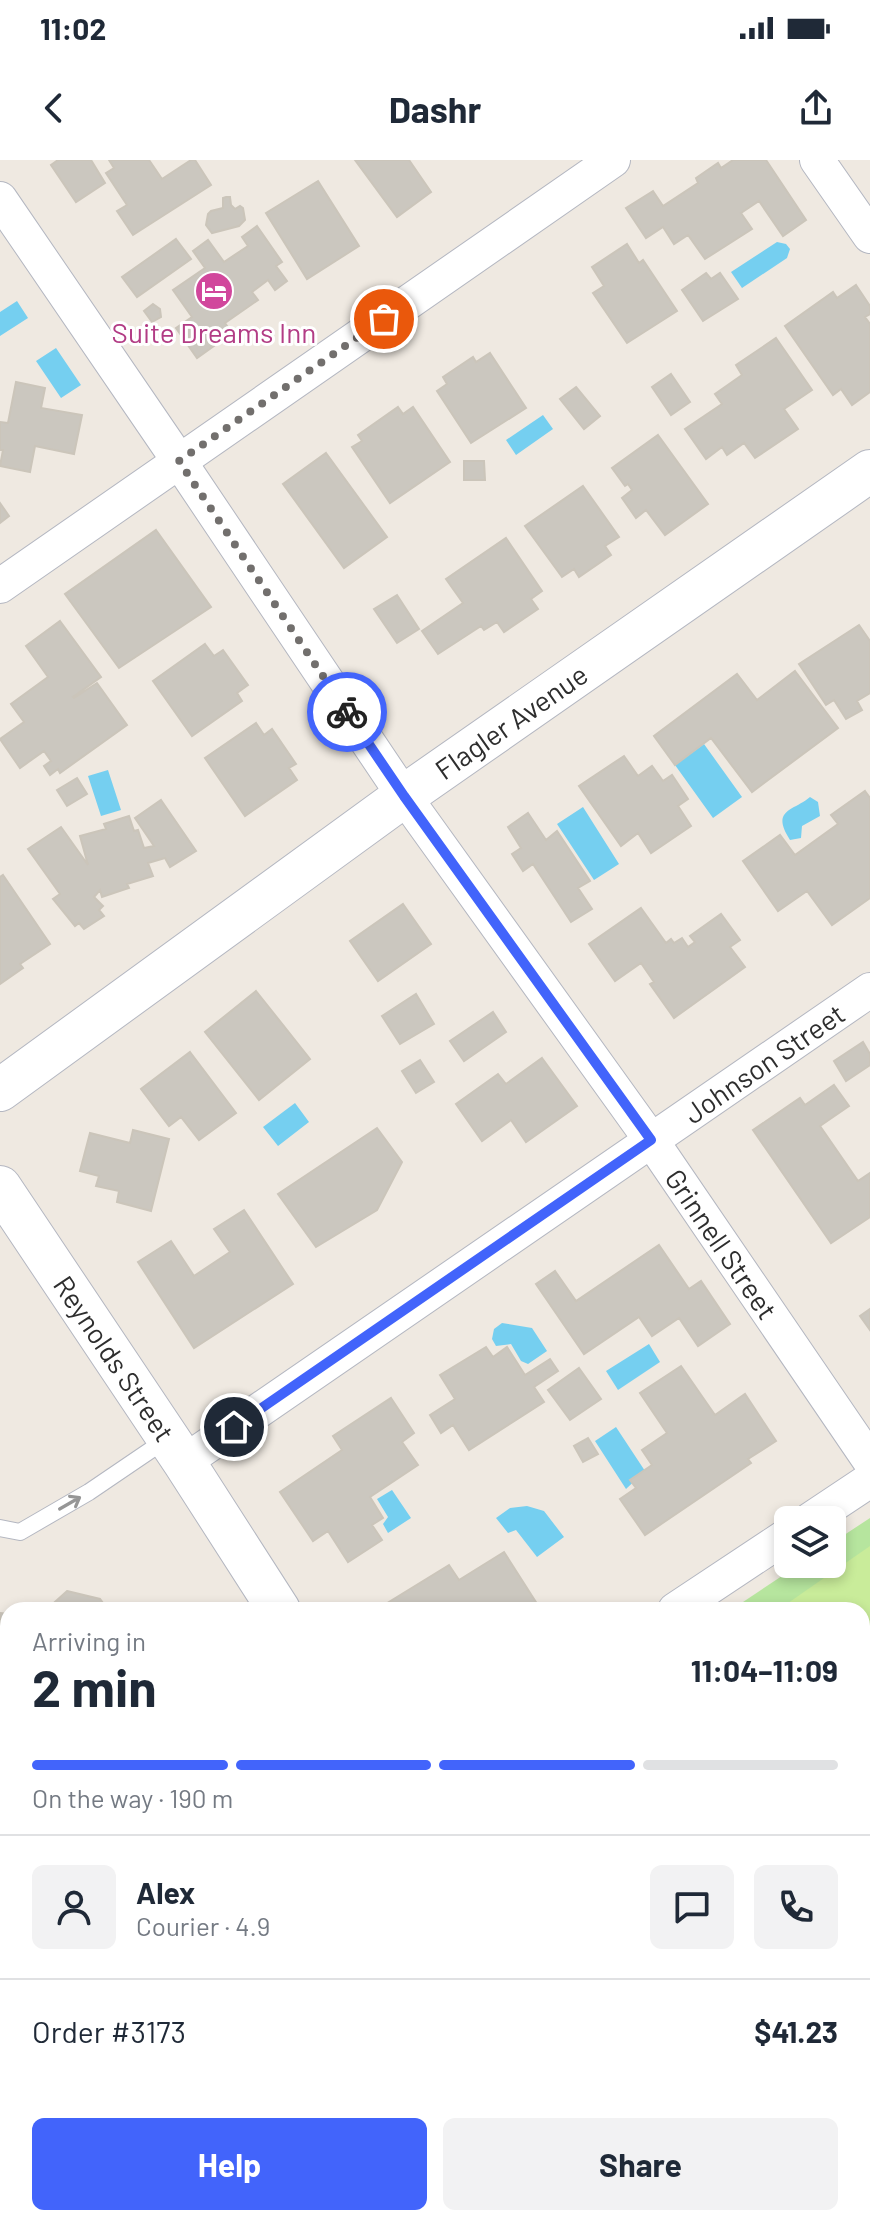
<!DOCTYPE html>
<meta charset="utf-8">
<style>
body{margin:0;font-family:Barlow,sans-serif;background:#f2f2f3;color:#1f2937;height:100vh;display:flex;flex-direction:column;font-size:30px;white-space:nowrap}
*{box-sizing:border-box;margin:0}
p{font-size:26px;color:#747a83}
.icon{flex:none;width:44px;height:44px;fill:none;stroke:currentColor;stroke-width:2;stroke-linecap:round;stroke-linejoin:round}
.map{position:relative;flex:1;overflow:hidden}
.drawer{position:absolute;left:0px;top:1442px;width:870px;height:624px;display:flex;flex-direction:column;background:#fff;border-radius:24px 24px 0 0;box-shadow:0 4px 12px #0003}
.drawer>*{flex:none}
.tools{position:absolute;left:774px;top:1346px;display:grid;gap:16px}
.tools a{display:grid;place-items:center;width:72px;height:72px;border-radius:12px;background:#fff;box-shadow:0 4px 12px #0003;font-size:40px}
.pin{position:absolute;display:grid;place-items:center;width:68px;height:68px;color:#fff;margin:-34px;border:4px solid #fff;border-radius:50%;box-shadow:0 2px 8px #0007}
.courier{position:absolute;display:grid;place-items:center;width:80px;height:80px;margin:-40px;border:6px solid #4264fb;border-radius:50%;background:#fff;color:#222;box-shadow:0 2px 10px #0007}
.summary em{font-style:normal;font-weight:700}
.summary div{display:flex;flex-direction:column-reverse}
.summary{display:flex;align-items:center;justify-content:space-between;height:136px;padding:0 32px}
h1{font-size:52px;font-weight:700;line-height:60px}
.bar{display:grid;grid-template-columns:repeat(4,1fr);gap:12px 8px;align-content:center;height:96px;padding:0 32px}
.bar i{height:10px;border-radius:6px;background:#e0e1e3}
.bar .active{background:#4264fb}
.bar p{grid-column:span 4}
.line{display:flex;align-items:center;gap:20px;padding:0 32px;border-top:2px solid #e0e1e3}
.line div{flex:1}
.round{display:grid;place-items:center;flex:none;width:84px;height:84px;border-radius:12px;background:#f2f2f3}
.primary-button{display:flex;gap:16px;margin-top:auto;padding:16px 32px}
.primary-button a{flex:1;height:92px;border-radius:12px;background:#4264fb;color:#fff;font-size:32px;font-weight:700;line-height:92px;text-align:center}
.primary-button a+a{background:#f2f2f3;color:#1f2937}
.status{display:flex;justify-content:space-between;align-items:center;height:56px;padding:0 40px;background:#fff;direction:ltr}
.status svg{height:22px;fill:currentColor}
header{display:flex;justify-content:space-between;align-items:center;height:104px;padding:0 32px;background:#fff;font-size:36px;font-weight:700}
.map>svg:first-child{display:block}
</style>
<div class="status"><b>11:02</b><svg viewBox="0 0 49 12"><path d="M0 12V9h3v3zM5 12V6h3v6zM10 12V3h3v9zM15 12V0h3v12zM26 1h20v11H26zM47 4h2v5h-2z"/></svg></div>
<header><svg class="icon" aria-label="back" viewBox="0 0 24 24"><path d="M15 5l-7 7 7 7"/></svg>Dashr<svg class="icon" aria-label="share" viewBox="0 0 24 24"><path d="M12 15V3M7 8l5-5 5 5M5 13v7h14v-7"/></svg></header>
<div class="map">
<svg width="870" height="2066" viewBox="0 0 870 2066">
<rect width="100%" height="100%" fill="#efe9e1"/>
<path fill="#b6e59e" d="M870,1358V2066H0L8,2017V2058H862V1450H731L800,1404H832V1383Z"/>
<path fill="#f3ecc5" d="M870,1792V2001H862V1796Z
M8,1859V2017L0,2016V1863Z"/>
<path fill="#c9ec9a" d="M870,1386V1614L862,1620V1450H778Z"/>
<path fill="#75cff0" d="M777,82L786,84L790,89L787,98L742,128L731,112Z
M17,141L28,158L0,176V152Z
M56,188L81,225L61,238L36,201Z
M543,255L553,269L516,295L506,280Z
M704,584L742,637L713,658L675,605Z
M108,610L121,650L101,656L88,616Z
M810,637L818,642L820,656L802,666L801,678L790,680C770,649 794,651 810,637Z
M583,647L619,704L594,720L557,664Z
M295,943L309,962L278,986L263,967Z
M502,1163L532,1168L547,1191L528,1204L521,1201L511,1184L496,1186L492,1179L494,1169Z
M649,1184L660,1202L618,1230L606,1211Z
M616,1267L645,1311L626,1329L595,1281Z
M392,1330L411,1358L388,1373L383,1364L388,1357L377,1339Z
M527,1346L544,1351L564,1377L537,1397L516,1370L508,1373L496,1358L510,1348Z
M8,1700V1750L0,1749V1704Z
M870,2001V2066H0V2016L8,2017V2058H862V2002Z"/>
<path fill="#cbc7bf" stroke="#cbc5ba" stroke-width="2" d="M58,0H91L105,23L76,42L51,5Z
M109,0H149L162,19L191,0H195L211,25L133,75L117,51L127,45L106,13L114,8Z
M355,0H409L431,32L397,57Z
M733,0H766L806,60L783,76L759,41L741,53L752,69L705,99L688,75L674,84L663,67L646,78L626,48L653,31L663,46L698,23L696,18L718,3L721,8Z
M318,21L359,86L307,119L266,53Z
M226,37H230L231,45L235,49L240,46L243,48L245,60L239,66L212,73L206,65L208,54L211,51L223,48V38Z
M257,66L282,102L276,106L287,121L275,130L268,120L252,132L258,140L225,163L232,173L197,198L176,168L192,157L173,130L205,108L193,91L208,80L224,102L248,86L242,77Z
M257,66L282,102L276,106L287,121L275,130L268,120L252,132L258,140L225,163L232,173L197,198L176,168L192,157L173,130L205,108L193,91L208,80L224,102L248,86L242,77Z
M176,79L191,99L137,137L122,117Z
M176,79L191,99L137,137L122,117Z
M627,84L639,103L643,100L677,151L627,183L593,133L604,126L592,107Z
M706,113L711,119L720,113L738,139L703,161L682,130Z
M856,125L870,146V154L865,157L870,164V232L852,245L841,229L833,235L785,166L833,132L837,138Z
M153,144L160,149L161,157L152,162L144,151Z
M776,178L812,230L784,249L798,269L755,298L744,283L727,295L722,287L706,299L685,269L722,244L715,234L742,215L736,205Z
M490,193L526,248L471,283L437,231L447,224L443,217L473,197L476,202Z
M671,214L690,242L671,255L652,227Z
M16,222L45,228L41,248L82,255L74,294L35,286L30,312L0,306L3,290H0V262L8,263Z
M576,227L600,256L584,269L560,239Z
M398,247L403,254L413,247L450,302L390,343L352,287L362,281L358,275Z
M658,275L708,344L665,375L646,350L636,358L622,338L632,330L628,324L625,326L612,308Z
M326,293L387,377L344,408L283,324Z
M464,301H484L485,320H464Z
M583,326L619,377L605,386L611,395L579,417L574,409L562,417L525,366Z
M0,343L9,356L0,363Z
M156,370L211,447L119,508L65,434Z
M506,378L542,431L531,439L538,449L504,472L497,462L484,470L481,466L438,494L422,471L463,443L446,419Z
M397,435L419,469L397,483L374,449Z
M60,461L101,517L73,537L74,538L97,523L127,565L60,613L58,609L50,615L44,606L51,601L44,591L20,608L0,579L24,562L11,544L48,517L26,486Z
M859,465L870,481V533L857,541L862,550L846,559L834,540L826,545L799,504Z
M205,484L214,496L223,490L248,525L237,533L242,541L192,576L153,521Z
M795,511L838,568L752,632L711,578L675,605L654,576L737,514L757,540Z
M256,563L264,575L272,569L296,604L289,608L297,620L245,656L205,598Z
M624,596L638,616L652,606L663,621L672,615L688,639L678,646L691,666L651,693L638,673L621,686L579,626Z
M77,618L87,634L67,646L57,630Z
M865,631L870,638V738L832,765L807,731L778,751L743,701L780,675L795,695L838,664L831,655Z
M161,640L196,691L170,707L165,698L148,703L153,716L127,724L129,728L102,737L100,730L94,737L103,746L99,750L104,756L84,769L79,763L75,766L53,739L60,734L28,689L61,667L88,705L80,676L106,669L104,664L129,656L134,671L138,670L144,688L154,686L135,658Z
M528,653L546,680L557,671L590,721L578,728L592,749L571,762L533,704L523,711L512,694L521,688L508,667Z
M3,715L50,784L20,804L23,808L0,824V717Z
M403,744L431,784L378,821L350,781Z
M641,748L666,783L671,779L674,783L682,778L688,787L695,782L690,776L721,754L740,780L730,787L745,807L674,858L650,824L654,822L641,803L615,821L589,784Z
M256,831L310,899L259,940L205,872Z
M416,834L434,864L400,884L382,856Z
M493,852L506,872L464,901L450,881Z
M863,882L870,894V905L846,921L834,901Z
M190,892L236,953L199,980L181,957L169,966L141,929Z
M542,898L577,946L526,982L511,960L482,981L456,944L498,914L506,924Z
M420,900L434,922L416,933L402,911Z
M834,925L849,946L820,966L858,1021L870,1013V1057L831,1083L753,970L800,938L805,945Z
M377,968L402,1002L377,1050L316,1087L278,1034Z
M133,970L169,979L151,1051L117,1042L119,1031L96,1026L99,1016L80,1011L90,973L130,983Z
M244,1050L293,1124L194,1188L138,1102L171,1081L194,1116L230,1092L214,1069Z
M659,1085L689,1129L701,1121L730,1164L698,1186L679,1158L652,1176L639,1157L584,1194L536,1124L555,1111L576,1141Z
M870,1149V1170L860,1156Z
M486,1187L493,1197L507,1187L525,1215L550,1199L558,1211L534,1227L544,1242L469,1290L453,1265L441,1273L430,1255L455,1239L440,1215Z
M681,1206L715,1255L745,1234L776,1281L748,1299L751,1303L645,1375L620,1339L636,1328L630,1320L652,1305L642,1290L667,1273L640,1233Z
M579,1208L601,1239L570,1260L548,1230Z
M391,1238L414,1273L402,1282L418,1305L370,1337L383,1358L372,1365L382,1380L348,1402L328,1371L313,1381L280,1332L342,1290L333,1276Z
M588,1278L598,1294L583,1302L574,1286Z
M504,1392L541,1450H376L449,1405L459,1420Z
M67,1431L100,1439L108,1450H46Z
M0,1453L8,1454V1571L0,1569Z"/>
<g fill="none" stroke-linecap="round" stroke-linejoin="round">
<defs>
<path id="service" d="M0,1368L20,1372L89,1332L167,1279"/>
<g id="minor">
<path d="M817,0L870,76"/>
<path id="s1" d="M0,39L179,301L404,636L651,980L870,1301"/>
<path d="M0,426L613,0"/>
<path id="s2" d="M184,1302L870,830"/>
<path d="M810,1360L870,1320"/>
<path d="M675,1450L788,1375"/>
</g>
<g id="tertiary">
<path id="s3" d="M0,930L404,636L870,311"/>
<path id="s4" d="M0,1027L184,1302L279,1450"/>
<path d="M862,1683L870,1678"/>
</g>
</defs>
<use href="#service" stroke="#b4b7c1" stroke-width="18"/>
<use href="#minor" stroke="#b4b7c1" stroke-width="36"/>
<use href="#tertiary" stroke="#b4b7c1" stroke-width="44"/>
<use href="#service" stroke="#fff" stroke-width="16"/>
<use href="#minor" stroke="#fff" stroke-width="34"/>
<use href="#tertiary" stroke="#fff" stroke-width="42"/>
</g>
<defs><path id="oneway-shaft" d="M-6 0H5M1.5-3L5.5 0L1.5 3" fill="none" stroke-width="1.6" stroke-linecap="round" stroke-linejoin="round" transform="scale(2)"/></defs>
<use stroke="#969696" href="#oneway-shaft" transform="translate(70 1343) rotate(-30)"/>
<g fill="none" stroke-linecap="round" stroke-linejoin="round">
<path stroke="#726f6d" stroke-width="8" stroke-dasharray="0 14.4" d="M347,552L179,301L384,159"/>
<path stroke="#4264fb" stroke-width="10" d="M234,1267L651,980L404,636L347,552"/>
</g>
<defs>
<symbol id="hotel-disc" viewBox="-11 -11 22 22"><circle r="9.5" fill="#d1479c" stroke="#fff"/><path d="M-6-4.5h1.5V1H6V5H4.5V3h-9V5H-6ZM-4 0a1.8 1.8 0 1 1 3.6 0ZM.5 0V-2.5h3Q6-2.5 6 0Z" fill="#fff"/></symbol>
</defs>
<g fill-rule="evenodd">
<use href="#hotel-disc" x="192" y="109" width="44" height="44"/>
</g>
<g text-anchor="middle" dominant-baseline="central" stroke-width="6" stroke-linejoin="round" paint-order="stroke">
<g font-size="28" fill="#b23c85" stroke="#fff">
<text x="214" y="172">Suite Dreams Inn</text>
</g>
<g font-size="28" fill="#2e2e2e" stroke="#fff">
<text stroke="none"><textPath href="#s3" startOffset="630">Flagler Avenue</textPath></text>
<text stroke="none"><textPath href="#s2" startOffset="704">Johnson Street</textPath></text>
<text stroke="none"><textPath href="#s1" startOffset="1270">Grinnell Street</textPath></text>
<text stroke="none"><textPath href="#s4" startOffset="206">Reynolds Street</textPath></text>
</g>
</g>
</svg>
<div class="tools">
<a><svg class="icon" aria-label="layers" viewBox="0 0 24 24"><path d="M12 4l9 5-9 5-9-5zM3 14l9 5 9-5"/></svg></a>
</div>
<div class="pin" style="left:384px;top:159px;background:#ea580c"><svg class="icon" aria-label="bag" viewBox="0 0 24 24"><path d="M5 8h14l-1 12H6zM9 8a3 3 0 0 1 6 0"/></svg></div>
<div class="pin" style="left:234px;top:1267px;background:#1f2937"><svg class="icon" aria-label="home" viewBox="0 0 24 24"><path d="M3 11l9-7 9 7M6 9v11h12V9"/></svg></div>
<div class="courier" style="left:347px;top:552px"><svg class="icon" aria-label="bike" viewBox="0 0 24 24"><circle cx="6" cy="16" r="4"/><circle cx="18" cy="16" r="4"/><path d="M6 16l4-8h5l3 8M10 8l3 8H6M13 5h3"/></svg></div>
<section class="drawer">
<div class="summary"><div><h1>2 min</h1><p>Arriving in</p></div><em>11:04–11:09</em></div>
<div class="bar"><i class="active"></i><i class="active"></i><i class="active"></i><i></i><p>On the way · 190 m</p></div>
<div class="line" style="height:144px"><a class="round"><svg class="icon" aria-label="person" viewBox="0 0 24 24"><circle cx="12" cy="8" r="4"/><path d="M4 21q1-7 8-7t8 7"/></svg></a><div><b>Alex</b><p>Courier · 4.9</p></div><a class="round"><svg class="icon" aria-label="chat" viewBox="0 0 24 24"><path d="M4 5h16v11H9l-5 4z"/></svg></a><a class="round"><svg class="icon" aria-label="phone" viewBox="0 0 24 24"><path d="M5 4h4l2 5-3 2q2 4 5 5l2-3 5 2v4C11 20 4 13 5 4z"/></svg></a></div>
<div class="line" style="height:104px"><div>Order #3173</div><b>$41.23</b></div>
<div class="primary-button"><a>Help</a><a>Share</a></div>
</section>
</div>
